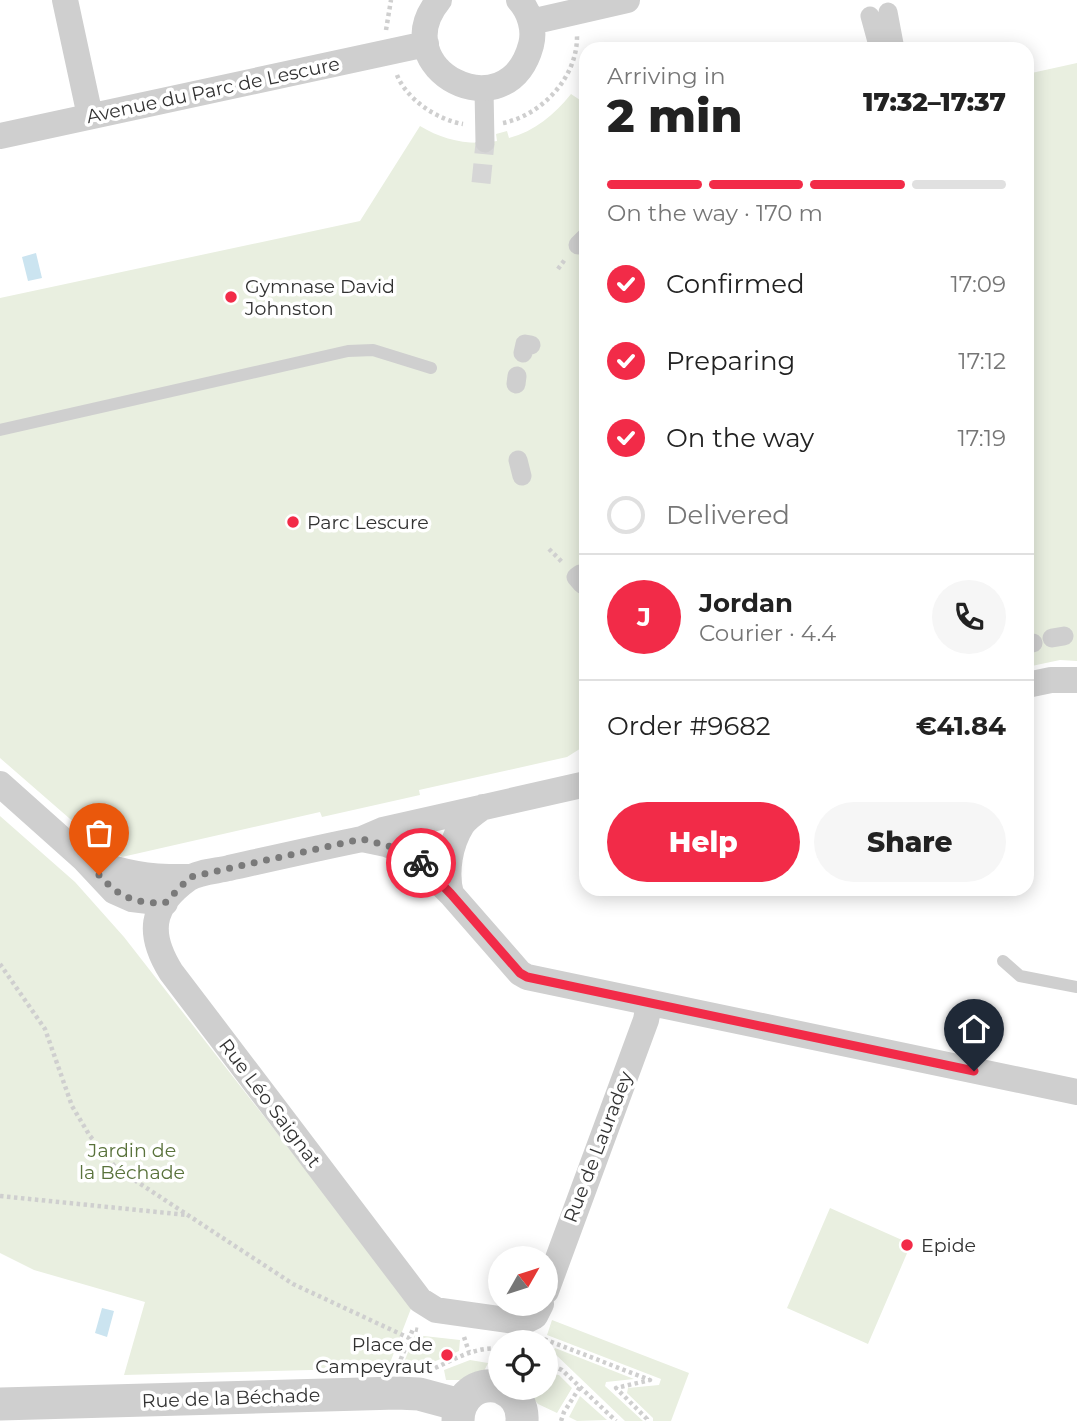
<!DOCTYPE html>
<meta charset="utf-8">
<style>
body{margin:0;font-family:Montserrat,sans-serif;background:#f6f6f6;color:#222;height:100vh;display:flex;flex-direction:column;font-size:26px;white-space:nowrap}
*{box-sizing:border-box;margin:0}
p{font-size:23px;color:#767676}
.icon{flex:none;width:38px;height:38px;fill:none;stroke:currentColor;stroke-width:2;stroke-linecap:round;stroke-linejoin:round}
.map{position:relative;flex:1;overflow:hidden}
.panel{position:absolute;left:579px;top:42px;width:455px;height:854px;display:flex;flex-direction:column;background:#fff;border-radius:21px;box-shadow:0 4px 18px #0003}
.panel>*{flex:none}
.needle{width:46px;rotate:51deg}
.buttons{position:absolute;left:488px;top:1246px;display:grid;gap:14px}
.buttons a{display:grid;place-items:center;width:70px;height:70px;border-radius:50%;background:#fff;box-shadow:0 4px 18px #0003;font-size:35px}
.pin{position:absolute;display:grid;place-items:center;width:60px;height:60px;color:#fff;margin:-72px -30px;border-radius:50% 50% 50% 0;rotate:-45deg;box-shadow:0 0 7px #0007}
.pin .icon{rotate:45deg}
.courier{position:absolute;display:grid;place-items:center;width:70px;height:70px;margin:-35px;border:5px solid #f22b48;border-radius:50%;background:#fff;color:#222;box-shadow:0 2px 9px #0007}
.summary em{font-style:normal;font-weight:800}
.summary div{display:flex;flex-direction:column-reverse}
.summary{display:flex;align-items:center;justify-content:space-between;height:119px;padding:0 28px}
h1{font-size:46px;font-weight:800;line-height:52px}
.bar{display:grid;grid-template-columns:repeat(4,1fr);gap:10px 7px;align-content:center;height:84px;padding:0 28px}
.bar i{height:9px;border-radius:5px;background:#e0e0e0}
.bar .active{background:#f22b48}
.bar p{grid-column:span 4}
.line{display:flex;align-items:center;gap:18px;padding:0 28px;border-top:2px solid #e0e0e0}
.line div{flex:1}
.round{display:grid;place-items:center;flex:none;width:74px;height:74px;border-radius:37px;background:#f6f6f6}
ol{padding:0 28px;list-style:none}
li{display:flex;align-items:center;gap:21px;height:77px}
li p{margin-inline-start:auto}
li .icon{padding:7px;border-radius:50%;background:#f22b48;color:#fff;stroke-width:4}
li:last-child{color:#767676}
li i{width:38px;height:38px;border:4px solid #e0e0e0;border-radius:50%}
.primary-button{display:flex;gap:14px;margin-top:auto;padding:14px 28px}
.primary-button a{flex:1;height:80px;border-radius:42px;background:#f22b48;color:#fff;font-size:28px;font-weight:800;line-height:80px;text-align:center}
.primary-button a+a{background:#f6f6f6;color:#222}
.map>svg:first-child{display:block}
</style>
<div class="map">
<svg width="1077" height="1421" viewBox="0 0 1077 1421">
<rect width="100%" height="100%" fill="#fff"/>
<path fill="#e9efe0" d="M1077,63V661L1060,660L1027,667V74Z
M571,94L586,104V745L567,757L419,790L420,795L322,817L320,812L122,857L100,845L0,758V298L360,221L420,126C443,140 470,146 497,141L496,134L507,131L509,138C535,131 554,115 571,94Z
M0,816L75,882L124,937L412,1306L388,1368L124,1375L145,1302L34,1270L0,1253Z
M830,1208L911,1244L868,1344L787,1308Z
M552,1320L689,1373L671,1421H653V1418L627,1393L628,1388L659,1385L661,1379L547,1335Z
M415,1335L460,1340L459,1351L424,1366L402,1367Z
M555,1348L634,1379L606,1382L605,1386L643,1421H625L553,1352Z
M470,1360L488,1363L482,1375L466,1380H446L444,1370Z
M546,1373L559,1375L572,1388L557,1413L538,1404L523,1388H546Z
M580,1396L607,1420L577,1421L569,1417Z"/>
<path fill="#cbe4f0" d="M36,253L42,278L28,281L22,257Z
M102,1308L114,1311L107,1337L95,1333Z"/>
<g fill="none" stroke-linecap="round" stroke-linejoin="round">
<path stroke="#d6d6d6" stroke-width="19" stroke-dasharray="19 10" stroke-linecap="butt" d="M481,183L485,143"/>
<path stroke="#cfcfcf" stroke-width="4.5" stroke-dasharray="3.5 3.5" stroke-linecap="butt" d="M386,30L391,0
M397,75C407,100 438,120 463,124
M503,123C542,115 578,77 577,35
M558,269L566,258
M549,549L563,563
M0,964L45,1029L72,1106L90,1136L116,1168L293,1284L409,1338
M0,1196L187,1215
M464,1337L469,1352
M544,1339L650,1380L616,1388L647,1419V1421
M546,1363L562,1370L616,1421
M398,1366L413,1329L418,1330
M435,1368C457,1358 477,1346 500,1349
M561,1421L564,1412L580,1387"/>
<path stroke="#cfcfcf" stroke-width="12" d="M0,430L348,351L373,350L431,368
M1003,961L1020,976L1077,987"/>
<path stroke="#cfcfcf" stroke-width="19" d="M888,12L895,49
M870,16L879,49
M484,89L485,143
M578,245L585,238L586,239
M523,353L525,344L531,345
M516,384L517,376
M518,460L522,476
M580,574L576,577L582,584
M1052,638L1064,636
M1027,644L1033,643"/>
<path stroke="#cfcfcf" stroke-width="26" d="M65,0L90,116
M439,0C383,68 507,134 531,45C535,30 530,12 519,0
M531,22L627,0
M0,136L426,44
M1027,685L1051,680H1077
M0,784L84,859L114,891L132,899L165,903
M362,839L386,844L411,854L451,894L520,973L527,977L1077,1092
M86,860C125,873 147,878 190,877
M451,894C445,872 450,844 462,825C467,818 476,812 483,807
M546,1291L646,1020L649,1004
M541,1304L535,1316L525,1321L507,1320L436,1310L420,1300L171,972C148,935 149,907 188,879C198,872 217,871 229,868C274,858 318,848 362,839L383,830L586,784"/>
<path stroke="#cfcfcf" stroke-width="33" d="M502,1388C516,1394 523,1406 522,1421
M0,1404L397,1393L419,1394L460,1405
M458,1421C458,1397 477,1381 500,1387"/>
</g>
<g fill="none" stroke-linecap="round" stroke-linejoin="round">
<path stroke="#7a7a7a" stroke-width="7" stroke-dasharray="0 12.6" d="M99,875C120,898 134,903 165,903L190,877L362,839L399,849L411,854L421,863"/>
<path stroke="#f22b48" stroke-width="9" d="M421,863L451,894L520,973L527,977L974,1071"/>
</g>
<g fill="#f22b48" stroke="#fff" stroke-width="2.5">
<circle cx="231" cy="297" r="7"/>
<circle cx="293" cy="522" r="7"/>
<circle cx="907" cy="1245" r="7"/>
<circle cx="447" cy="1355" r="7"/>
</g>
<g text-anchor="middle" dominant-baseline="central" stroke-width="7" stroke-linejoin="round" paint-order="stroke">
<g font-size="19" fill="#323232" stroke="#fff">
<text transform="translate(213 90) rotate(-12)">Avenue du Parc de Lescure</text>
<text transform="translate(270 1103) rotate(53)">Rue Léo Saignat</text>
<text transform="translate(598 1147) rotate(-69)">Rue de Lauradey</text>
<text transform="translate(231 1398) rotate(-2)">Rue de la Béchade</text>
</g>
<g font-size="19" fill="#323232" stroke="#fff" text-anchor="start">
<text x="245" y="286">Gymnase David<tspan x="245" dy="22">Johnston</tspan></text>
<text x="307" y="522">Parc Lescure</text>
<text x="921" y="1245">Epide</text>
<text x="433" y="1344" text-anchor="end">Place de<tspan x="433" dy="22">Campeyraut</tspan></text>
</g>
<g font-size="19" fill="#59723b" stroke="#fff">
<text x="132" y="1150">Jardin de<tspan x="132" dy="22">la Béchade</tspan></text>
</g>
</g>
</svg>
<div class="buttons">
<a><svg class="needle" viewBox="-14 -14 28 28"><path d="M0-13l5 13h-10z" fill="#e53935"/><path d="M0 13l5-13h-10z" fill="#767676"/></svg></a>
<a><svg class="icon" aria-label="locate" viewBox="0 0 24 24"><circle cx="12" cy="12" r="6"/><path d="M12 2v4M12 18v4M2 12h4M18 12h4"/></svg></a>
</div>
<div class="pin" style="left:99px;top:875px;background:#ea580c"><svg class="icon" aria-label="bag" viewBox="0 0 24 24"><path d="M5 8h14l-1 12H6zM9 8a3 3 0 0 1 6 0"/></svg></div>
<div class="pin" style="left:974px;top:1071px;background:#1f2937"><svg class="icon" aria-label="home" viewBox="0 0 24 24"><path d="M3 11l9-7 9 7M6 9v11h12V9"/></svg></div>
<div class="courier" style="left:421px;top:863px"><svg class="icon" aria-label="bike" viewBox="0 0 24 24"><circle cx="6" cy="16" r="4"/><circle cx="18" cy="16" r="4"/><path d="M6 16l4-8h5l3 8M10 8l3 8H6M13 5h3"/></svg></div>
<section class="panel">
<div class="summary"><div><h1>2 min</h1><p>Arriving in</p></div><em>17:32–17:37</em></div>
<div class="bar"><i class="active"></i><i class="active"></i><i class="active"></i><i></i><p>On the way · 170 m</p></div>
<ol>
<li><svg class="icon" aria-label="check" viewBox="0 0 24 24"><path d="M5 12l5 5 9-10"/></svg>Confirmed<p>17:09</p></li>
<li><svg class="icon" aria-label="check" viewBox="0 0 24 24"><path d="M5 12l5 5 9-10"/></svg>Preparing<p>17:12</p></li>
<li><svg class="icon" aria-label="check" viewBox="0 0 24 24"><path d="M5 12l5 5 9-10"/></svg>On the way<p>17:19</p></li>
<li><i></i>Delivered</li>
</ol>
<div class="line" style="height:126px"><b class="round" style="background:#f22b48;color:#fff">J</b><div><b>Jordan</b><p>Courier · 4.4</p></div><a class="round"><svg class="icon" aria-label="phone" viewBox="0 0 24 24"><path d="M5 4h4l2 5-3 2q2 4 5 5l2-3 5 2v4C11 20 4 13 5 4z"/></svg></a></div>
<div class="line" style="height:91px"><div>Order #9682</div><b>€41.84</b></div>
<div class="primary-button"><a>Help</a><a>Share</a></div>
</section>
</div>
